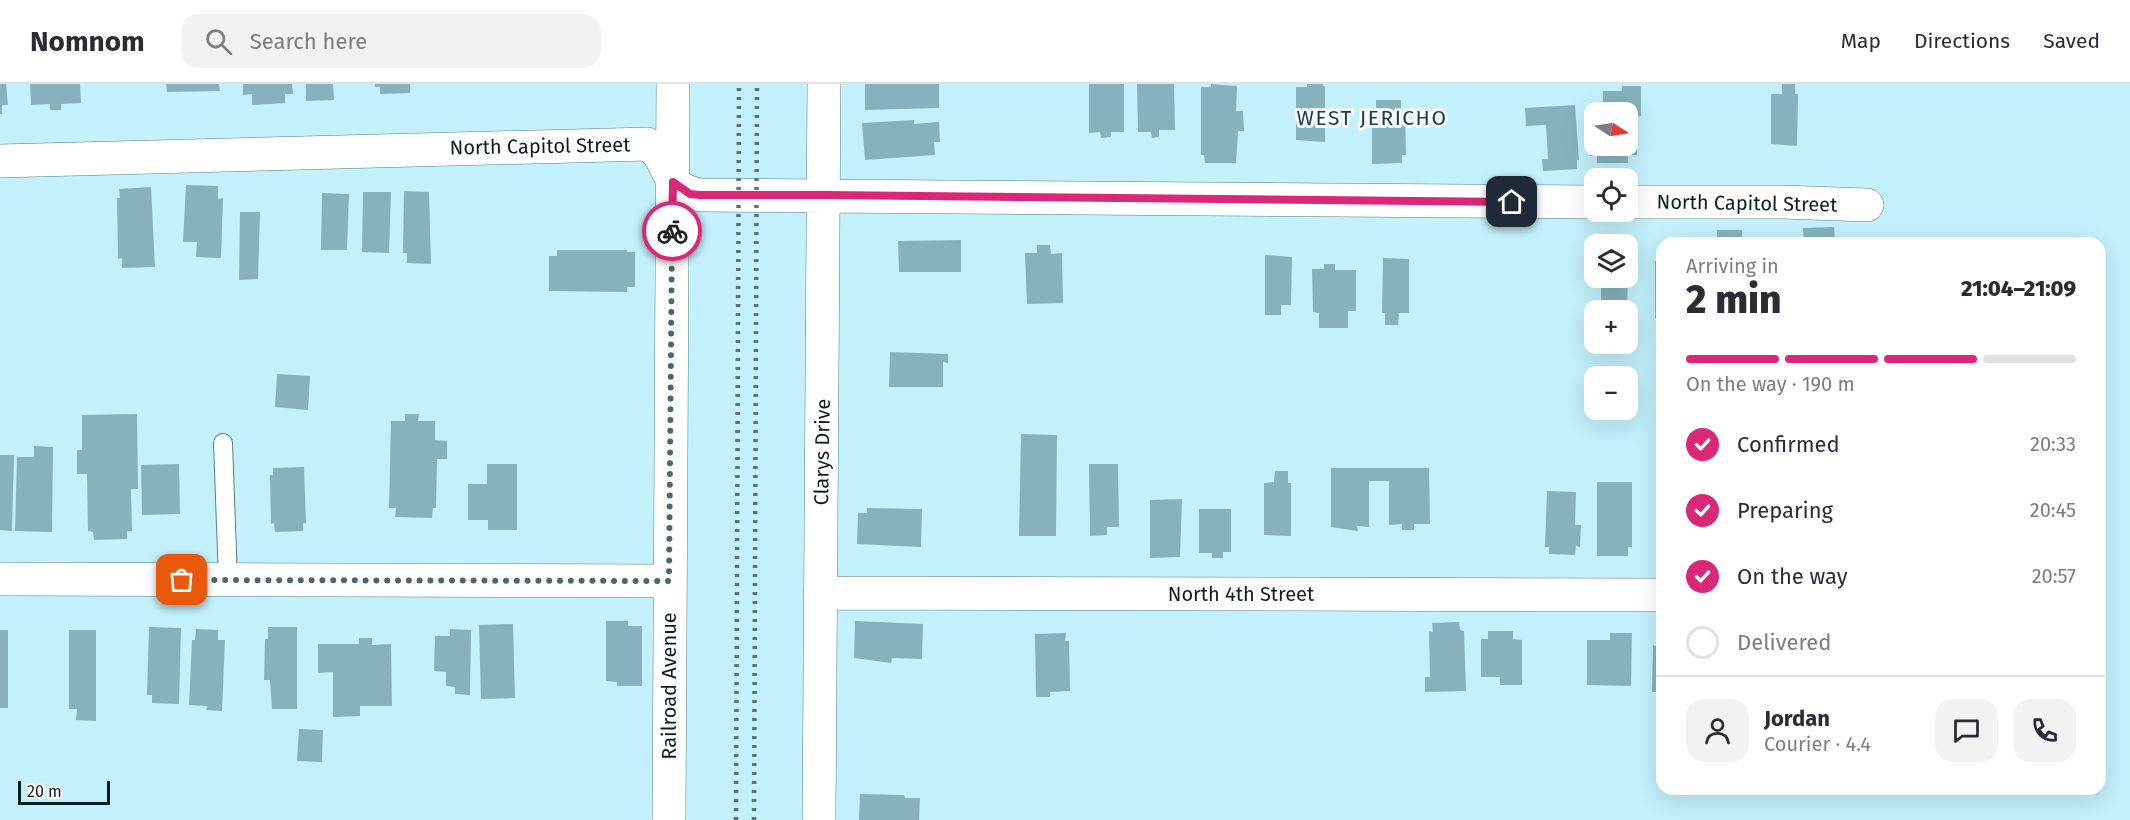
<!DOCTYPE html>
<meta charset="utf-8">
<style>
body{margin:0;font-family:"Fira Sans",sans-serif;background:#f2f2f3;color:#2b2b33;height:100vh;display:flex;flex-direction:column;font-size:22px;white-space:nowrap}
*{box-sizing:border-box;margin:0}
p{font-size:20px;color:#7c7c81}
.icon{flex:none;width:33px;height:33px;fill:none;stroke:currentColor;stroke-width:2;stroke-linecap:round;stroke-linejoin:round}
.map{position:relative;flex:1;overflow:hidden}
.drawer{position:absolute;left:1656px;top:153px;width:450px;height:558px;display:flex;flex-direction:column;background:#fff;border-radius:18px;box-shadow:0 6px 24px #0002}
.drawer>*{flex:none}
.needle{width:39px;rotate:102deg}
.fabs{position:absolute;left:1584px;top:18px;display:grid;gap:12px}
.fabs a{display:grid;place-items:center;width:54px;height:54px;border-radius:12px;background:#fff;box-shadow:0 6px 24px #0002;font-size:30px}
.scale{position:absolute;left:18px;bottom:15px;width:92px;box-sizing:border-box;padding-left:6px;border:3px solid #0b1d21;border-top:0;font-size:16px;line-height:21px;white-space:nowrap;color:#0b1d21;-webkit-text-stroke:4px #fff;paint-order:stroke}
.pin{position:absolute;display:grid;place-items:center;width:51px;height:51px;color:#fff;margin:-26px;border-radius:12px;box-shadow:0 3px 9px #0006}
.courier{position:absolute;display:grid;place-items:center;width:60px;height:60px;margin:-30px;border:4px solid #db2777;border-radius:50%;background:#fff;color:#222;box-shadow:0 2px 8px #0007}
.overview em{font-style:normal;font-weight:800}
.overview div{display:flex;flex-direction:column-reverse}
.overview{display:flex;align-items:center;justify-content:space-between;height:102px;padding:0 30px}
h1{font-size:39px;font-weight:800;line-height:45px}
.bar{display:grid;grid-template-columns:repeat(4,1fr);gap:9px 6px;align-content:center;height:72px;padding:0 30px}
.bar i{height:8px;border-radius:4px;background:#e1e1e2}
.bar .on{background:#db2777}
.bar p{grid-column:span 4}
.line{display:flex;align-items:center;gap:15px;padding:0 30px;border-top:2px solid #e1e1e2}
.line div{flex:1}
.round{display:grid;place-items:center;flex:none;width:63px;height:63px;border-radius:18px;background:#f2f2f3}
ol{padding:0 30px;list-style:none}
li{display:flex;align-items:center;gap:18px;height:66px}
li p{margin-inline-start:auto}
li .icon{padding:6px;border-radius:50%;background:#db2777;color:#fff;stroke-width:4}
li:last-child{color:#7c7c81}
li i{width:33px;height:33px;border:3px solid #e1e1e2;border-radius:50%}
header{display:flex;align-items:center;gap:36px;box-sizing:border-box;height:84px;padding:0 30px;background:#fff;border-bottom:2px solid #e1e1e2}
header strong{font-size:28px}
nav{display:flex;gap:33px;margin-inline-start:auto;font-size:21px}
.search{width:420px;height:54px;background:#f2f2f3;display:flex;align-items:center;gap:15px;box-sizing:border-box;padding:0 21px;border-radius:18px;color:#7c7c81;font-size:22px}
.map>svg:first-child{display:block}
</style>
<header>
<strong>Nomnom</strong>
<div class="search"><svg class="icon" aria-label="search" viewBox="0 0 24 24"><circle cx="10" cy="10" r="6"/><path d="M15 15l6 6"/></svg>Search here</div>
<nav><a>Map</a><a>Directions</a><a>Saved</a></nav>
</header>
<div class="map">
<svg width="2130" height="736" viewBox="0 0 2130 736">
<rect width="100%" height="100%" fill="#c2f0fb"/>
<path fill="#85b2bc" d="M0,0H6L8,21H2V30H0Z
M30,0H80L81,19L61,20V26H50V20L31,21Z
M166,0H219L220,7L167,8Z
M243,0H292L293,10H285V19L252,21V10L243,11Z
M306,0H333L334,16L306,17Z
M375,0H410V9L380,10V3H375Z
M865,0H939V24L865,26Z
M1089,0H1124V48H1111V53L1101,54L1100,48L1089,49Z
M1137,0H1174L1175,46H1159V53L1152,54L1151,48H1138Z
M1211,0L1237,2L1236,27H1243L1244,47H1238L1236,79H1205L1204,71H1201V3H1211Z
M1307,0H1322L1325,3V58L1296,56V3H1307Z
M1782,0H1795V10H1798L1797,62L1771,60V10H1782Z
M1622,2H1641V32L1637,33V71H1628V79H1597V72H1590V46H1594V62H1628V28H1603V7H1622Z
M1376,16H1401V32H1405L1406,71H1402V79L1372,80V35H1376Z
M1575,21L1579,76H1577V85L1543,87L1542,75H1548L1546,41L1526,42L1525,24Z
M914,36V40L939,38L940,58H934L935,71L865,76L862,39Z
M186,101L218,102V115L223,114L221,174L196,173L197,158H183Z
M151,103L155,183L122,184V174L118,175L117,114H120L119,105Z
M404,107L429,108L431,180L407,179V169H403Z
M363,108H391L389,169L362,168Z
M322,109L349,110L347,166H321Z
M240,128H260L258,195L239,196Z
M1834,143L1835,159H1804L1803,144Z
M1717,146H1742V155H1747V159H1717Z
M961,156V188H899L898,157Z
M1037,161H1050L1051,170L1062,169L1063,219L1027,220L1025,169H1037Z
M557,166H627V168H635V203H627V208L549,207V172H557Z
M1265,171L1292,173L1291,221H1281V231H1265Z
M1383,174L1409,175V229H1399L1398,241H1385V229H1382Z
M1655,177H1662V234H1655Z
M1324,180H1335V186H1356V227H1348V244H1319V229L1313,228L1312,185H1324Z
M1601,194H1628L1627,226H1601Z
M890,268L948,270V279L943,278V303H889Z
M277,290L310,292L308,326L275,323Z
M137,330L138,405H131L132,447H127V455L94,456L93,448L88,447L87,390H77V366H82V331Z
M405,330H419L418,337H435V356L447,357V375H437L436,424H433L432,434L395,433L396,424H389L391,337H405Z
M1021,350L1057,351L1056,452H1019Z
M34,362L53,363L52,448L15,447L17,373H34Z
M0,371H14L12,447L0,446Z
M179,380L180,430L142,431L141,381Z
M487,380H517V446H488V436H468V400H487Z
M1089,380H1118L1119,443H1107V451L1090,452Z
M304,383L306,439H303V447L275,448L274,439L271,440L270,391H273V384Z
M1331,384H1429L1430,440H1414V446H1402V440L1389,441V397H1369V443L1357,442L1358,447L1331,443Z
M1275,387H1288V399H1291V452L1264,451V399L1274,398Z
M1597,398H1632V463H1628V472H1597Z
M1547,407L1576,408L1575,441H1581L1580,463L1576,462L1575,471L1549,470V463H1545Z
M1182,415L1180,473L1150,474V416Z
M867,424L922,425L921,463L857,460L858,429H867Z
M1199,425H1231V468H1223V474H1212V469H1199Z
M606,537H628V542H642V602H617V598L606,597Z
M855,537L923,540L922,575L892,574L891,579L854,574Z
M1459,538L1460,546L1464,547L1466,607L1425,608V593H1430L1429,547L1433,548L1432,539Z
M513,540L515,614L481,615L479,541Z
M149,543L181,544L179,620L152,619V611H147Z
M268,543H297V625H272L270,596H264L265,555H268Z
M196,545L218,546V556H225L222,627L206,626L207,622L189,621L192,556H195Z
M450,545L471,546L470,611L455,610V603L446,602V588L434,587L435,552H450Z
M0,546H8V624H0Z
M69,546H96V637L76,636L77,625H69Z
M1488,547H1513V555L1522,556V601H1500V593H1481V555H1488Z
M1066,549L1065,557H1069L1070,607L1050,608V613H1036L1035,550Z
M1610,549H1632L1631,602L1587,601V556H1610Z
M1656,553H1662V608H1652L1653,561L1656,562Z
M359,554H372V561L391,560L392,622H360V632L333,633V588L318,589V560H359Z
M299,645L323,646L322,678L297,677Z
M860,710L904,711L905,714H920L919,736H859Z"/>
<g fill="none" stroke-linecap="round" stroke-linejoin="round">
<defs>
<path id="service" d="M223,359L228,496"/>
<path id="minor" d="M0,77L647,60C673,75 660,104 700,111L1594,118
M1628,118H1783L1867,121
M0,495L669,497
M820,509L1662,511
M669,736L673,0
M819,736L824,0"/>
</defs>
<use href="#service" stroke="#547f88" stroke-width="20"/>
<use href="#minor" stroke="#547f88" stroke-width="34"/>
<use href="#service" stroke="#fff" stroke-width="18"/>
<use href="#minor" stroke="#fff" stroke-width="33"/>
<path stroke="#56747a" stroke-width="4.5" stroke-dasharray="3 6" stroke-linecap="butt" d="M736,736L739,0
M754,736L757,0"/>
</g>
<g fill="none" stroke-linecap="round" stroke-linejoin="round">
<path stroke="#4b676d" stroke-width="6" stroke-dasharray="0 10.8" d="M182,496L669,497L672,147"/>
<path stroke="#db2777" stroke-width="8" d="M672,147L673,98L690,110L700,111H824L1512,118"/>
</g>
<g text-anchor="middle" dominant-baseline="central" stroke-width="6" stroke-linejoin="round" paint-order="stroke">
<g font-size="20" fill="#0b1d21" stroke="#fff">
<text transform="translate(540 62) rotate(-1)">North Capitol Street</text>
<text transform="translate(1747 119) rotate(1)">North Capitol Street</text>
<text transform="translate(822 368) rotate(-89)">Clarys Drive</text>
<text x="1241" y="510">North 4th Street</text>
<text transform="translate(669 602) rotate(-90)">Railroad Avenue</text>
</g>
<g font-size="21" letter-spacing="1.5" fill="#144149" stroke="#fff">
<text x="1372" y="34">WEST JERICHO</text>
</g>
</g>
</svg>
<div class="fabs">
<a><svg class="needle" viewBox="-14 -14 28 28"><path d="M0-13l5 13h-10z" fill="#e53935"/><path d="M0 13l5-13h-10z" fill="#7c7c81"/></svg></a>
<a><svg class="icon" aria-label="locate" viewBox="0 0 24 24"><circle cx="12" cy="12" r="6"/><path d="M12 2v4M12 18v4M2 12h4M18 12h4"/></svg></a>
<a><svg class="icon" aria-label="layers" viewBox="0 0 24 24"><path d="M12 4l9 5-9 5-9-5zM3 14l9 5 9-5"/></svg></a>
<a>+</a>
<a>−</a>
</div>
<div class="scale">20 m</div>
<div class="pin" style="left:182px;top:496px;background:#ea580c"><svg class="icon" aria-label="bag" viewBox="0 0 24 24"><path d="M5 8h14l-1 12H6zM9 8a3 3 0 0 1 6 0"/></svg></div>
<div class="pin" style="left:1512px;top:118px;background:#1f2937"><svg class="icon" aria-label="home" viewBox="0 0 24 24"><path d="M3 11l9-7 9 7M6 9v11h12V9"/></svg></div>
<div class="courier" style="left:672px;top:147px"><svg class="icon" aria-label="bike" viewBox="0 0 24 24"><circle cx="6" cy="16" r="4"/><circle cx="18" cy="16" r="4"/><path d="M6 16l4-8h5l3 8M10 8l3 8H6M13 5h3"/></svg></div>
<section class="drawer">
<div class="overview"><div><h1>2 min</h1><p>Arriving in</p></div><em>21:04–21:09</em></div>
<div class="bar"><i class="on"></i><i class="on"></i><i class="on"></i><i></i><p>On the way · 190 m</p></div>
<ol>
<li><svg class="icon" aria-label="check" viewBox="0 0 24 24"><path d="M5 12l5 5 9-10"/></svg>Confirmed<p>20:33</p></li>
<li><svg class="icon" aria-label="check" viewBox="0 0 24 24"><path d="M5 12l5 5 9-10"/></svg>Preparing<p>20:45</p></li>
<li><svg class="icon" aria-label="check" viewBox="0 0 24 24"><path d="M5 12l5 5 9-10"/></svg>On the way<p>20:57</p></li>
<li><i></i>Delivered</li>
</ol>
<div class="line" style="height:108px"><a class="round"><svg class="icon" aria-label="person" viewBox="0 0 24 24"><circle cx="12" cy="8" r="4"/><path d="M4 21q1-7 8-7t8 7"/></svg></a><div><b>Jordan</b><p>Courier · 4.4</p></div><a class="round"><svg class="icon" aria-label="chat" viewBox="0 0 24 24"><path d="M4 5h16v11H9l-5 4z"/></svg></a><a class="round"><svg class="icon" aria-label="phone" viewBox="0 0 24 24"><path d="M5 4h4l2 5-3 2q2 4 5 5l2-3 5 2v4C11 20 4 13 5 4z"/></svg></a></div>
</section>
</div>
